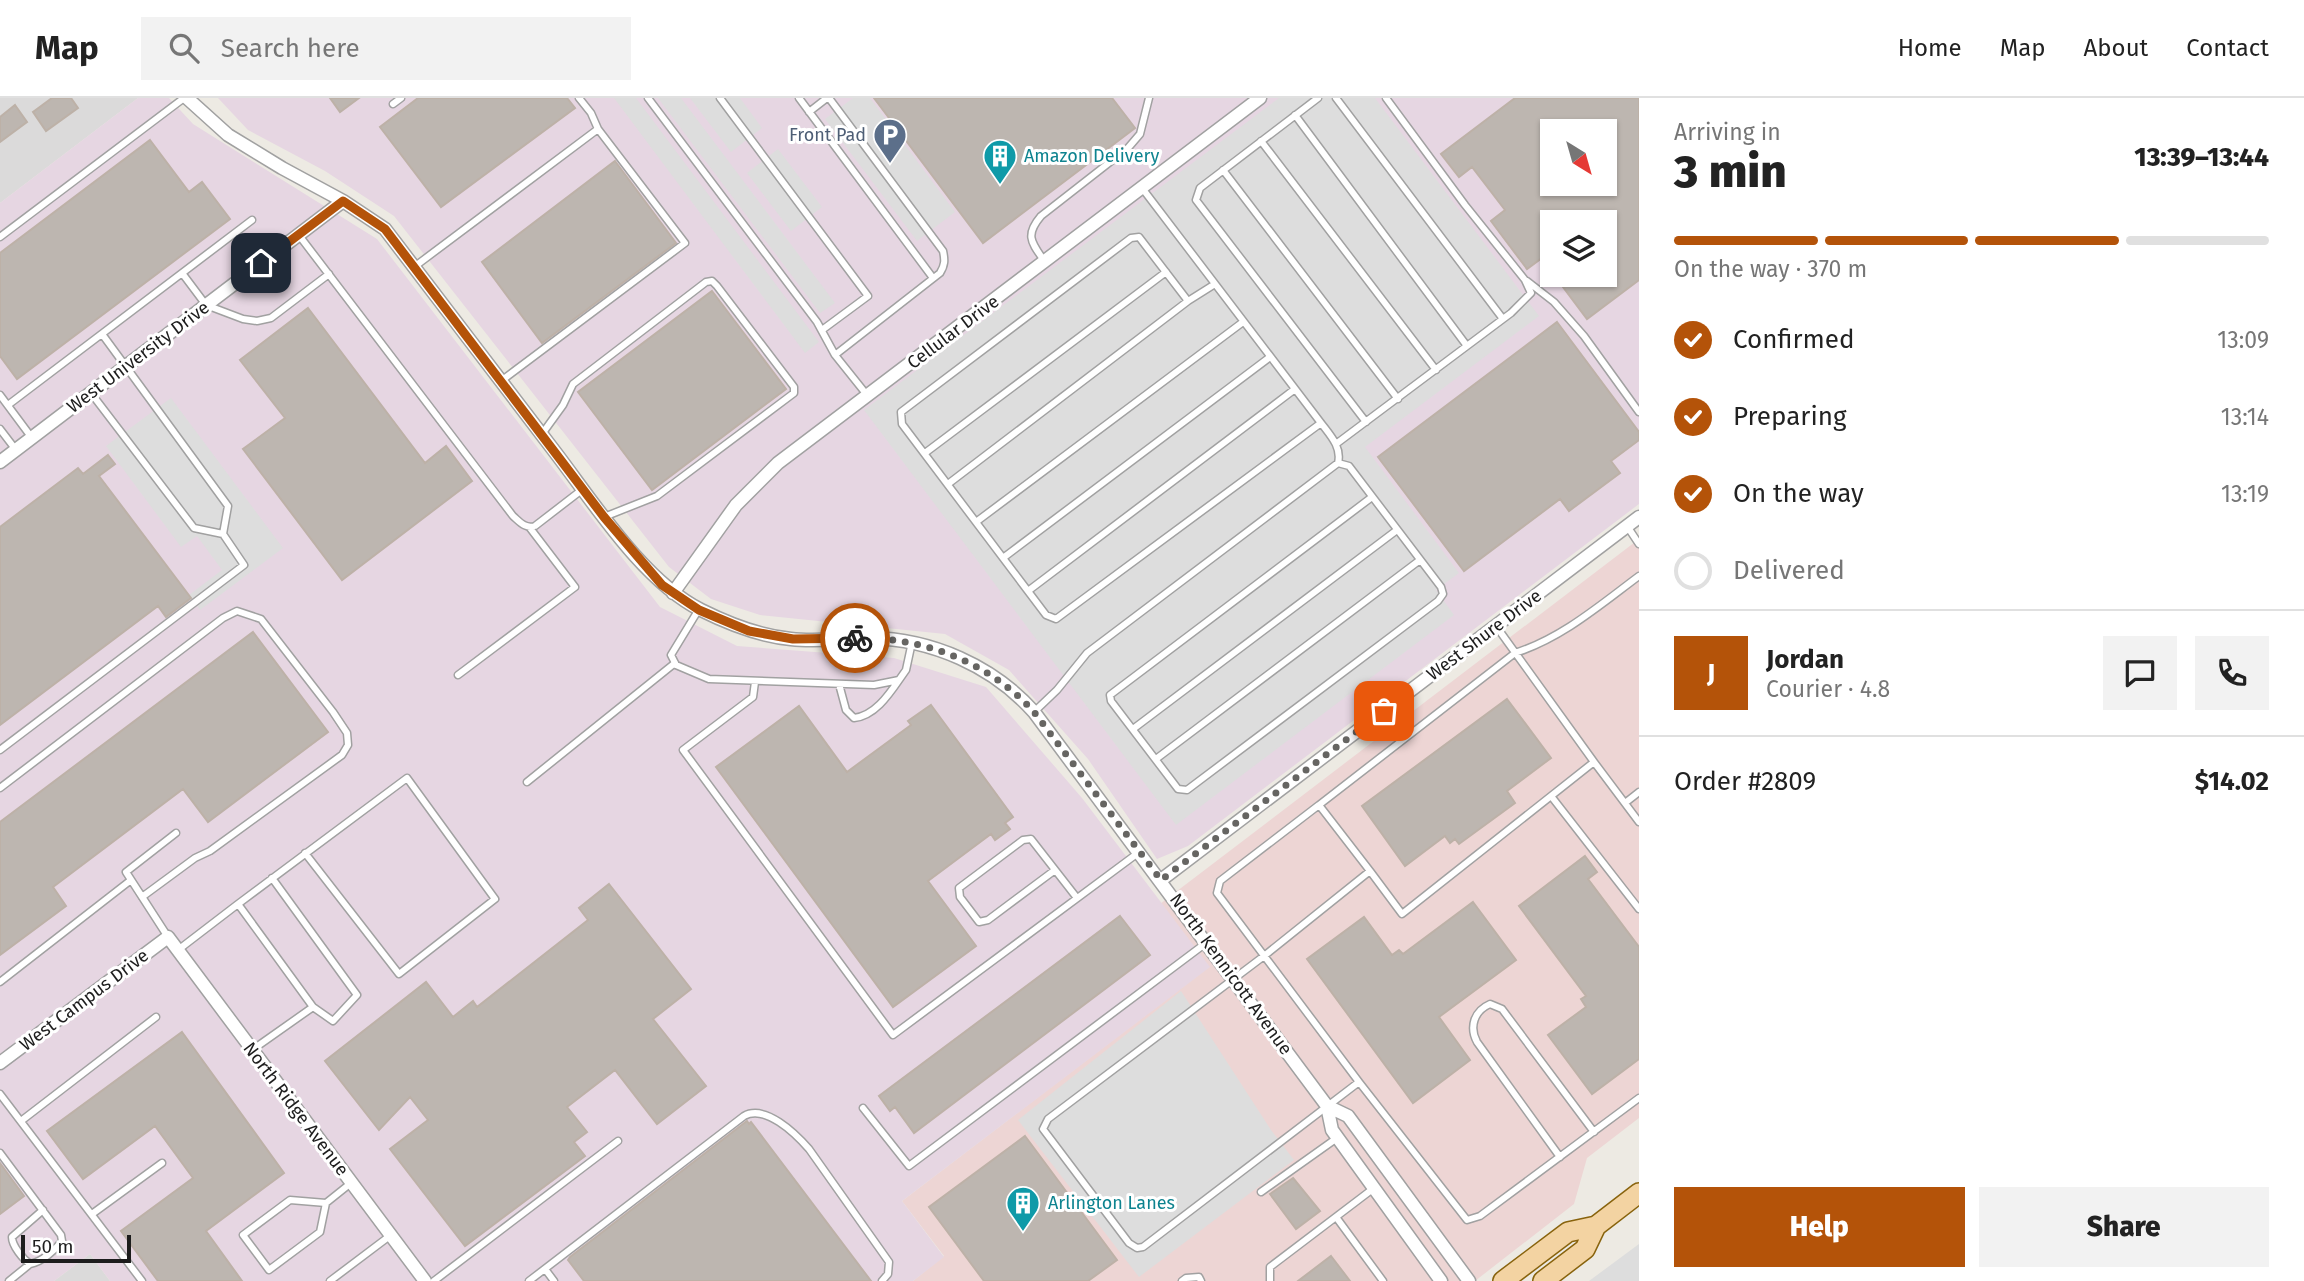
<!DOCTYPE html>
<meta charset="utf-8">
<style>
body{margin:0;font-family:"Fira Sans",sans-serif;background:#f2f2f2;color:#222;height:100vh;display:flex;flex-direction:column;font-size:26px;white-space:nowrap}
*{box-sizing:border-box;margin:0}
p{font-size:23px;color:#767676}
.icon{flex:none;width:38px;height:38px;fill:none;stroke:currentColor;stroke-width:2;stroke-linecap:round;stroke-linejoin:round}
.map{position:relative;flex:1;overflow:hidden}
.panel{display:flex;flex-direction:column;background:#fff;width:665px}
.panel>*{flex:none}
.needle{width:46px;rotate:143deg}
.fabs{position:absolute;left:1540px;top:21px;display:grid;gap:14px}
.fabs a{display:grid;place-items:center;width:77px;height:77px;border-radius:0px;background:#fff;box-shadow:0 2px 5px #0004;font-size:35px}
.scale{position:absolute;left:21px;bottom:18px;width:110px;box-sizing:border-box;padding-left:7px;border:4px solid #1d1d1d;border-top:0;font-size:19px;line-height:24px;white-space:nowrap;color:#1d1d1d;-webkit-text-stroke:5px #fff;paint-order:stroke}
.pin{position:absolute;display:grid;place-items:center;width:60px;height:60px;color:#fff;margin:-30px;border-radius:14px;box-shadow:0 4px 10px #0006}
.courier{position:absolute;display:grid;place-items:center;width:70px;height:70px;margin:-35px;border:5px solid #b45309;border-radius:50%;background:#fff;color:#222;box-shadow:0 2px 9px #0007}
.overview em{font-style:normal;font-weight:800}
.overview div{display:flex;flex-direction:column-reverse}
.overview{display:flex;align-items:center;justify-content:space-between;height:119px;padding:0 35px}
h1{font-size:46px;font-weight:800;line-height:52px}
.bar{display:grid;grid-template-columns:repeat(4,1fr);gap:10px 7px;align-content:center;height:84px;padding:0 35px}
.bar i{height:9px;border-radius:5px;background:#e0e0e0}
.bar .selected{background:#b45309}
.bar p{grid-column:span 4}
.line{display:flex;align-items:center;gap:18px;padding:0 35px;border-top:2px solid #e0e0e0}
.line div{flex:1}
.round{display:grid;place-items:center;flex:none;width:74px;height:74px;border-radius:0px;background:#f2f2f2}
ol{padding:0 35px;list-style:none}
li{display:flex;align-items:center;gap:21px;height:77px}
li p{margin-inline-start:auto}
li .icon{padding:7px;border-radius:50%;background:#b45309;color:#fff;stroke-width:4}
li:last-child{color:#767676}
li i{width:38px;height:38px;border:4px solid #e0e0e0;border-radius:50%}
.button{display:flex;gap:14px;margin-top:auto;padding:14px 35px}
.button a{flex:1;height:80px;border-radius:0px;background:#b45309;color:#fff;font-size:28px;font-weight:800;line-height:80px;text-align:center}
.button a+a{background:#f2f2f2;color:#222}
header{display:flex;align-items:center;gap:42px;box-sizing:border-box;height:98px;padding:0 35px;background:#fff;border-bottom:2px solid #e0e0e0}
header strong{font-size:33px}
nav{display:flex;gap:38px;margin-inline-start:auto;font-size:24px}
.search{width:490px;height:63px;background:#f2f2f2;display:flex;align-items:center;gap:18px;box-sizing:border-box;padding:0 24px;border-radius:0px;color:#767676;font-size:26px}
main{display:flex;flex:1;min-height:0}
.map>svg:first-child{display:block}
</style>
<header>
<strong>Map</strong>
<div class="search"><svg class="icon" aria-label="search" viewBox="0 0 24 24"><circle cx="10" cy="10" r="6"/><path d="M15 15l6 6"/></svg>Search here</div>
<nav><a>Home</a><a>Map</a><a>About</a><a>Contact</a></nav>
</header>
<main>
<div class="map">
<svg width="1639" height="1183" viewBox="0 0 1639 1183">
<rect width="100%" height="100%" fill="#edeae3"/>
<path fill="#dbdada" d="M0,0H138L0,105Z
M90,1156L110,1183H54Z"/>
<path fill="#edd5d4" d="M1639,441V1020L1587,1060L1574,1106L1475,1183H913L944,1158L902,1103L1209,869L1160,806Z"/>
<path fill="#e6d6e2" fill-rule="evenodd" d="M138,0H169L193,26L377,141L660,509L737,548L894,560L986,589L1082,700L1210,869L902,1103L944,1159L913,1183H110L90,1156L54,1183H0V105Z
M218,0H1639V406L1188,748L1157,761L1088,661L1009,572L945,536L760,517L711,501L669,469L394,118L325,73L248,32ZM1552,33H1605V86H1552ZM1552,124H1605V177H1552Z"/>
<path fill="#ddd" d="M614,0H636L819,244L805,255Z
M658,0H681L835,205L820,215Z
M690,0H740L762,30L731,54Z
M853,0H870L955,114L917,143L825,21Z
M1279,0H1375L1539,218L1365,349L1459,475L1436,492L1454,517L1176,727L864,312Z
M778,51L822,109L791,133L747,75Z
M171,300L283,450L200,512L189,497L222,472L197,438L181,449L106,348Z
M1181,893L1271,1032L1294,1062L1139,1179L1018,1022Z
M1639,1146V1183H1589Z"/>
<path fill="#bdb6b0" stroke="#bdb1a7" stroke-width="2" fill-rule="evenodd" d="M52,0H71L78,10L46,33L33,14Z
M330,0H359L340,14Z
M418,0H567L575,10L441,109L380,29Z
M874,0H1112L1135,30L983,145Z
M1515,0H1639V182L1587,221L1554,177H1605V124H1552V174L1542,160L1527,171L1491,123L1505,112L1472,69L1459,79L1441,56ZM1552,33H1605V86H1552Z
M15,7L27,24L0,44V19Z
M150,42L189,94L202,84L230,121L17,281L0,258V155Z
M615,63L676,145L542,245L482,164Z
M712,193L786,291L652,392L578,294Z
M308,210L425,365L446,348L472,383L342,482L243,351L285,320L240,262Z
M1557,224L1639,334V342L1611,363L1620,375L1569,413L1560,401L1464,473L1378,359Z
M108,357L115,366L99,378L191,500L166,519L158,508L0,627V429L78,370L83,376Z
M253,534L328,634L208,724L183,691L53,789L66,808L0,857V724Z
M1507,601L1551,660L1507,693L1515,705L1459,746L1455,741L1450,745L1445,738L1405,768L1362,708Z
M931,607L1013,719L1005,725L1010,731L995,742L991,736L928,783L976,848L893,909L716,669L799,608L847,674L911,627L908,623Z
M1585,758L1597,774L1588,781L1639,849V961L1592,996L1548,937L1586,909L1581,901L1586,898L1519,808Z
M609,786L691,891L653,921L706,988L657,1026L615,972L567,1009L587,1034L574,1044L585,1058L465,1148L390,1051L428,1022L410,999L379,1032L325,963L426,884L453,919L473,903L477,909L588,822L579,810Z
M1473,804L1516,862L1439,919L1470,962L1413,1005L1307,861L1364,819L1392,857L1399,852L1403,856Z
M1120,818L1150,857L914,1035L895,1009L890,1013L879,998Z
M182,934L284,1075L206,1133L242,1183H158L121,1133L193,1080L155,1028L83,1081L47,1033Z
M747,1023L749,1026L751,1024L871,1183H584L568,1162L570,1159Z
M1025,1038L1117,1162L1088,1183H984L929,1109Z
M0,1065L24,1098L0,1116Z
M1293,1080L1320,1113L1296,1131L1270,1096Z
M1331,1158L1350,1183H1298Z"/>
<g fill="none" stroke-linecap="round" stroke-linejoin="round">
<defs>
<path id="lane" d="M648,0L817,224L835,257L867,297
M720,0L868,198L822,232
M799,0L933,180
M829,0L943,153C945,162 945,167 940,175L835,257
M1318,0L1200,90L1196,102L1366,324
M1336,0L1503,221
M393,6L401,0
M809,14L827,0
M1295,17L1467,248
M1261,43L1436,272
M1223,72L1398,301
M298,136L513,418C520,424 525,431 535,428L583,391
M0,139L184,0
M1045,164C1032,145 1024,138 1041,118L1128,50L1140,36L1149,0
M414,169L598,31
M182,175L206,207L243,221L257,223L271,220L329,176
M1527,183L1554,204L1584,238L1639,314
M1215,186L1188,203L1139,139L1131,140L901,314L902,326L1046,517L1056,521L1321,325
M501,283L685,145L598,31L591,15L579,0
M91,295L194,430L223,436L228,408L102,236
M0,297L32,340
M8,307L252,122
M0,331L16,352
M542,336L563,307L573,286L706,184L712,183L717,188L794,289V295L657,398L604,419
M1336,346L1511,215L1531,195L1525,182L1465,107L1386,0
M925,355L1166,174
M1338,365L1349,368L1441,489L1443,496L1438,503L1187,692L1178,691L1111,603L1110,597L1372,399
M948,386L1188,203
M976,424L1243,224
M1627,428L1639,446
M1003,460L1270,259
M1028,493L1295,291
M699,511L671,557L676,567L709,581L874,587L899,582L906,572L912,544
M1496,528L1594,664L1402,816L1370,773L1264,858L1048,1021L1043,1031L1129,1145L1137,1150L1143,1149L1359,984L1467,1122L1480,1118L1639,1000
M458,577L575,489L530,430
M755,584L753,599L683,652L893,937L1138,755
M839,586L846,612L854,620C874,618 888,598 899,582
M1034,614L1057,592L1087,555L1338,365C1342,349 1330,337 1321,325L1142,90
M1133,631L1397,432
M0,652L244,467L223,436
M1156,661L1420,462
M1594,664L1639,724
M527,684L675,565
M0,690L223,520L237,513L261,521L333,614L347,635L348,647L342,657L210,753L195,760L142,799
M1551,698L1639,811
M1625,705L1639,694
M1319,707L1220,783L1217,795L1359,984
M1055,772L988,822L979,824L960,799L959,790L1023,742L1031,741L1077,800
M1370,773L1319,707L1515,555C1562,540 1600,507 1639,478
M272,780L357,897L333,923L313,909
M238,806L407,680L495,801L399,876L305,755
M168,839L126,774L176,735
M178,852L238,806L313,909L252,952
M0,884L131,782
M0,996L142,1183
M863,1010L909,1068L1206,845
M21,1023L156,919
M0,1055L61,1137L62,1143C55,1152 42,1164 30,1166C23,1161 12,1148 12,1139L43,1112
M1560,1059L1477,944C1469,929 1474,913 1490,906L1502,911L1594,1034
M1261,1094L1337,1040
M326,1105L290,1102L243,1137L269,1172L320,1134L326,1105L351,1085
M92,1116L162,1065
M1336,1119L1383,1183
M545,1171L554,1183
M9,1183L30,1166
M330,1183L391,1137
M434,1183L618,1043
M529,1183L744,1018C765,1006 795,1035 809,1051L889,1164L888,1176L882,1183
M1182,1183L1186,1180L1199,1179L1201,1183
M1270,1183V1169L1374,1090"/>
<path id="street" d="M187,0L228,37L282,70L343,103L385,131C442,205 498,280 555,354C594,405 643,483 701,512C729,526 759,538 791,541C817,544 844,540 870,540C932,541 993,568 1034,614L1327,1008L1332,1032L1441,1183
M0,364L343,103
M673,495L736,407L778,365L1260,0
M1161,782L1639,419
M0,965L168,839L425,1183
M1327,1008L1348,1018L1469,1183"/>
<path id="primary" d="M1503,1183L1568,1134L1596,1128L1639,1095
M1543,1183L1585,1151L1596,1128"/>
</defs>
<use href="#lane" stroke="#a1a1a1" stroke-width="9"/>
<use href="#street" stroke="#a1a1a1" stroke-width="15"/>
<use href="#primary" stroke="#88630d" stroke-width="22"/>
<use href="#lane" stroke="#fff" stroke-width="6"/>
<use href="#street" stroke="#fff" stroke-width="12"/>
<use href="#primary" stroke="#f3d3a2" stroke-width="19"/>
</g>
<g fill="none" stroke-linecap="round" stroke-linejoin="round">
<path stroke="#666562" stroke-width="7" stroke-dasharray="0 12.6" d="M855,540C922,539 988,563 1034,614L1161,782L1384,613"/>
<path stroke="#b45309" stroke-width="9" d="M261,165L343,103L385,131L604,419L662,487L699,512L749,533L793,541L855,540"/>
</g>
<defs>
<symbol id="parking-pin" viewBox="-11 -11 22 30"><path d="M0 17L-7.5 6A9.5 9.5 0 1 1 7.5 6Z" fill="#5c6f8a" stroke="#fff"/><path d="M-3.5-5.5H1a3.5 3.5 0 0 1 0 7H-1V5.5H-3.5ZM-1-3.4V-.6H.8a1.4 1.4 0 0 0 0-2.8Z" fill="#fff"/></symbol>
<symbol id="building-pin" viewBox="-11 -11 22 30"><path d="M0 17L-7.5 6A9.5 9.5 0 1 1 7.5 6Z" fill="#0f9aa8" stroke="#fff"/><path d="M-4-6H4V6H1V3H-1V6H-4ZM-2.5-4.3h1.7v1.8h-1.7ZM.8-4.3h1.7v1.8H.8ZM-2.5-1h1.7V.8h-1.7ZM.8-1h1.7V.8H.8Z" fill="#fff"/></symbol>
</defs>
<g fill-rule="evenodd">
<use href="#parking-pin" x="871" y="18" width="38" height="52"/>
<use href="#building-pin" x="981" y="39" width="38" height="52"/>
<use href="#building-pin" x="1004" y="1086" width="38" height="52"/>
</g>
<g text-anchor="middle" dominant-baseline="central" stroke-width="6" stroke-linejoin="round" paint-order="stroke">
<g font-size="18" fill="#4e5e75" stroke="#fff" text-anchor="end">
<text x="866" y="37">Front Pad</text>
</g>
<g font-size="18" fill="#0d838f" stroke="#fff" text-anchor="start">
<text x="1024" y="58">Amazon Delivery</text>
<text x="1048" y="1105">Arlington Lanes</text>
</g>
<g font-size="18" fill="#1d1d1d" stroke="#fff">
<text transform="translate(953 234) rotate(-37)">Cellular Drive</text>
<text transform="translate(138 259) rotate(-37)">West University Drive</text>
<text transform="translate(1484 537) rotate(-37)">West Shure Drive</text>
<text transform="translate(1231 876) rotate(54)">North Kennicott Avenue</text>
<text transform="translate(84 902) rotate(-37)">West Campus Drive</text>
<text transform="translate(296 1011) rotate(53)">North Ridge Avenue</text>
</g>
</g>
</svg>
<div class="fabs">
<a><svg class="needle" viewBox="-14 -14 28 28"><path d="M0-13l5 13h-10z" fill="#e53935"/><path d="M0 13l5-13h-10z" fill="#767676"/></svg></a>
<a><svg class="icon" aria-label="layers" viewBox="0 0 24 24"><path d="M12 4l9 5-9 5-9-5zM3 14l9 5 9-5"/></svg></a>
</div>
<div class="scale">50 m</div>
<div class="pin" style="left:1384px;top:613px;background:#ea580c"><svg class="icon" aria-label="bag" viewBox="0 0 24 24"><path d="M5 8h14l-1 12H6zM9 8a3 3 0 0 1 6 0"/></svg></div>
<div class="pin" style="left:261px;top:165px;background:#1f2937"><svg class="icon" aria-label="home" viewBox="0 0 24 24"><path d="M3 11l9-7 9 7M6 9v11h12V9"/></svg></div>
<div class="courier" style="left:855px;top:540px"><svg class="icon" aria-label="bike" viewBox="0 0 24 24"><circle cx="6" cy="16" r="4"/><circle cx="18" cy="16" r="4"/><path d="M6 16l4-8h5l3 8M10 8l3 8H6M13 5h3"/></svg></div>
</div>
<section class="panel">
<div class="overview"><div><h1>3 min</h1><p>Arriving in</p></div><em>13:39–13:44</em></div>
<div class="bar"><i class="selected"></i><i class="selected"></i><i class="selected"></i><i></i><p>On the way · 370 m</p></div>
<ol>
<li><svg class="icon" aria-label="check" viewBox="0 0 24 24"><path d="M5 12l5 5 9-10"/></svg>Confirmed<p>13:09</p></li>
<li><svg class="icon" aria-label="check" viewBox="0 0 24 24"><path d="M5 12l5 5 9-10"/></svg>Preparing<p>13:14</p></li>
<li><svg class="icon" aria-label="check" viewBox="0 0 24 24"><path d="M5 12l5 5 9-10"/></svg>On the way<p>13:19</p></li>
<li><i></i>Delivered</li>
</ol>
<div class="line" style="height:126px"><b class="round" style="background:#b45309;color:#fff">J</b><div><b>Jordan</b><p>Courier · 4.8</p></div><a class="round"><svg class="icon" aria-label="chat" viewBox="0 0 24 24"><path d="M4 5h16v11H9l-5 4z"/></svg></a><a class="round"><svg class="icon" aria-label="phone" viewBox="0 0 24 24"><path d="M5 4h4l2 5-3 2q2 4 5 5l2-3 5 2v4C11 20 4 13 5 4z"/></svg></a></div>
<div class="line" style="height:91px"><div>Order #2809</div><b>$14.02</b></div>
<div class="button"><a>Help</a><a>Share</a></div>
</section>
</main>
